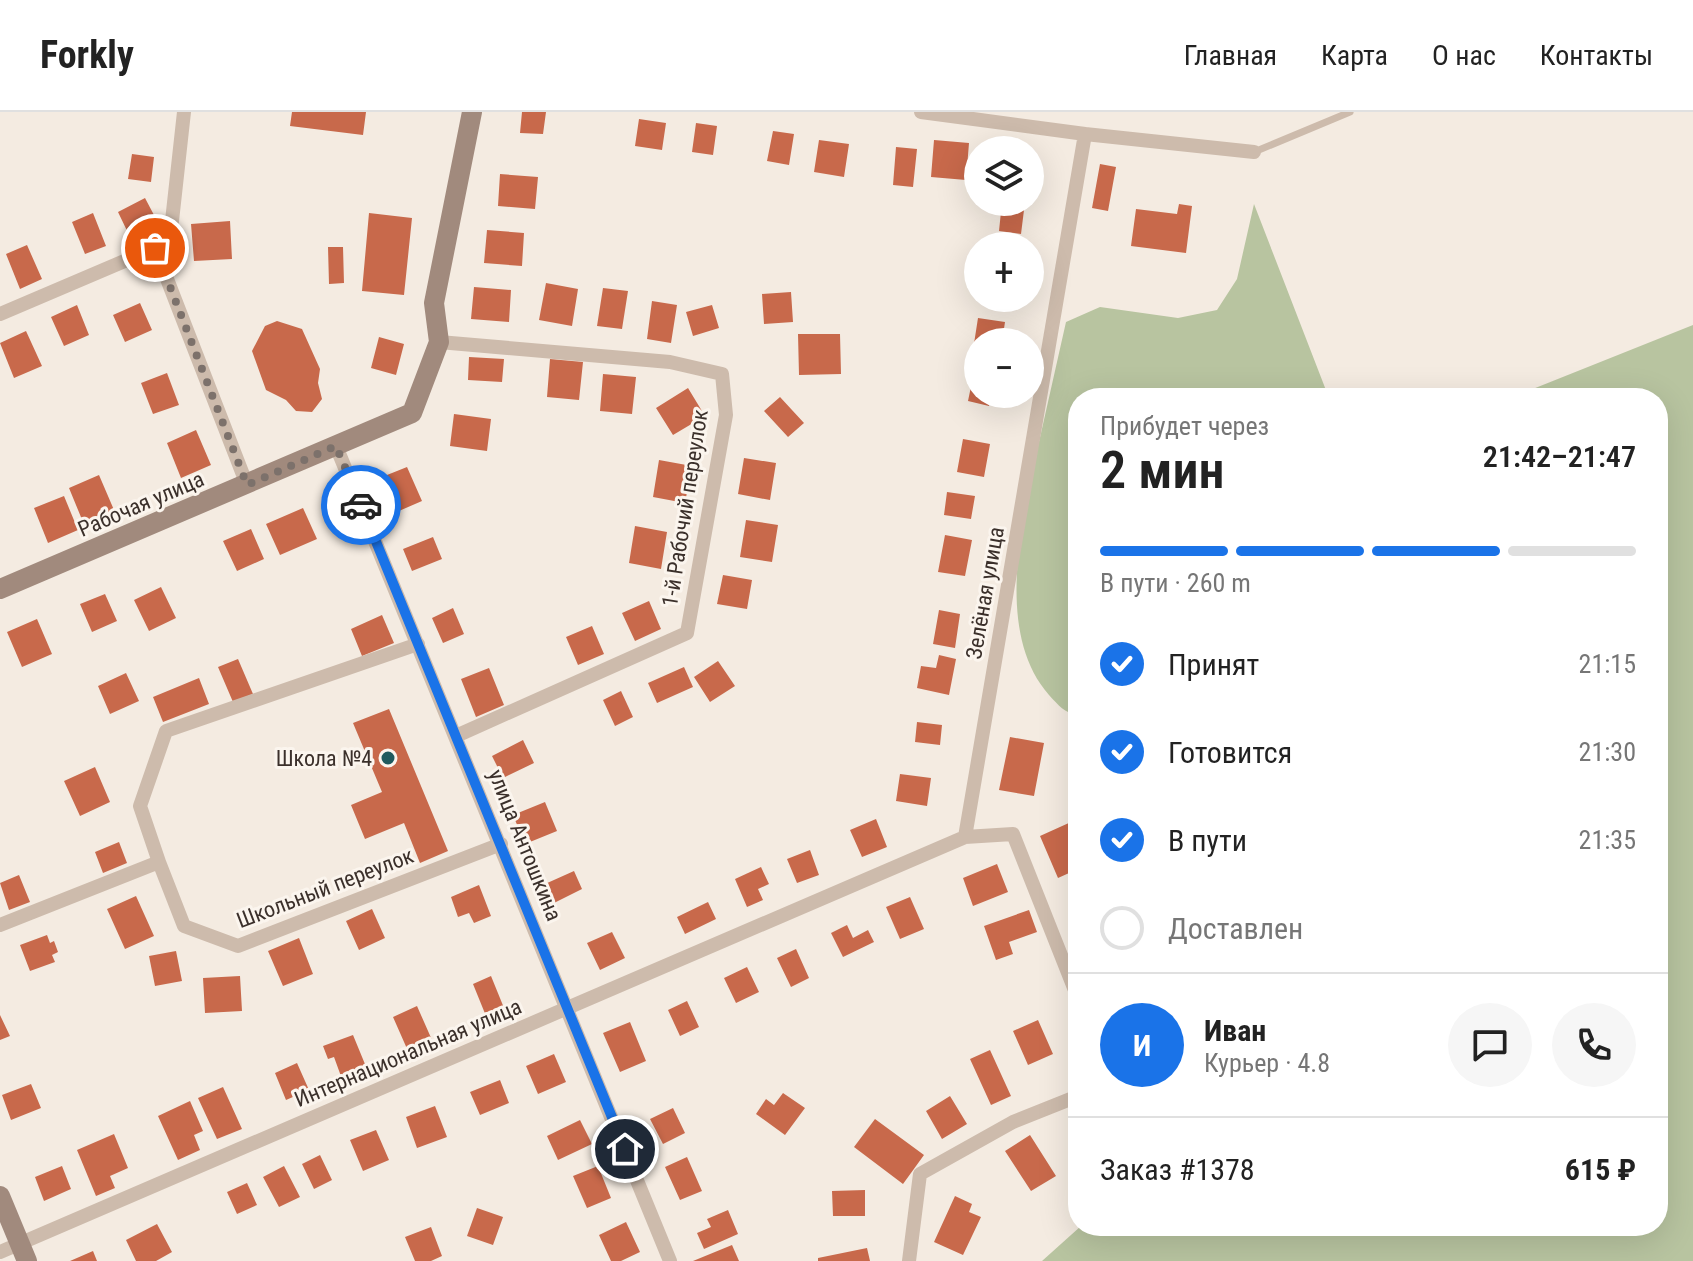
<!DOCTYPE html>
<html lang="ru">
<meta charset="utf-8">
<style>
body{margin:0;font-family:"Roboto Condensed",sans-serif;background:#f6f6f6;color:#222;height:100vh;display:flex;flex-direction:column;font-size:30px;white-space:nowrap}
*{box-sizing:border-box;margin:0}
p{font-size:26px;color:#767676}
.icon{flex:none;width:44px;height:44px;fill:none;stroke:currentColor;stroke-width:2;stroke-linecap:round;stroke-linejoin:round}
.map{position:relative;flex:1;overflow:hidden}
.sheet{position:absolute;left:1068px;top:276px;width:600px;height:848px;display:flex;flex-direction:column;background:#fff;border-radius:32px;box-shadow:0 8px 32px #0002}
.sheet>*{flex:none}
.controls{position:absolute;left:964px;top:24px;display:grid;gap:16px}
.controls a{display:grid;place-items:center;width:80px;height:80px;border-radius:50%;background:#fff;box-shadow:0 8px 32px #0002;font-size:40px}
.pin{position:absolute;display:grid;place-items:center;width:68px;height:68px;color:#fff;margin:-34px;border:4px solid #fff;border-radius:50%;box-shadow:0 2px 8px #0007}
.courier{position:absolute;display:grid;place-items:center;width:80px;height:80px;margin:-40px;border:6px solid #1a73e8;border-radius:50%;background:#fff;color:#222;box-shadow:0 2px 10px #0007}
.overview em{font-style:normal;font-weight:600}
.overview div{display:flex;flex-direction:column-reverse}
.overview{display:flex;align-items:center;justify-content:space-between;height:136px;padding:0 32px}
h1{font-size:52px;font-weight:600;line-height:60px}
.bar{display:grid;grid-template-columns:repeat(4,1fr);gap:12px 8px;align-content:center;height:96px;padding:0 32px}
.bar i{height:10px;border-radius:6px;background:#e0e0e0}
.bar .current{background:#1a73e8}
.bar p{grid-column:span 4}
.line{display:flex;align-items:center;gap:20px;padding:0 32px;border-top:2px solid #e0e0e0}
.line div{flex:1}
.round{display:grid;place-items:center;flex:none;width:84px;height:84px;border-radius:42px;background:#f6f6f6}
ol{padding:0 32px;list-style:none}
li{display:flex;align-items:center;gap:24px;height:88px}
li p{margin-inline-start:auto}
li .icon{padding:8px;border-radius:50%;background:#1a73e8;color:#fff;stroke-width:4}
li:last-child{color:#767676}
li i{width:44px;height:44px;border:4px solid #e0e0e0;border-radius:50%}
header{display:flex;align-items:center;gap:48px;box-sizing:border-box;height:112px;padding:0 40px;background:#fff;border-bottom:2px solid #e0e0e0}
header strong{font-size:38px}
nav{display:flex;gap:44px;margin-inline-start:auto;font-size:28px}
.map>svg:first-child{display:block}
</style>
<header>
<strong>Forkly</strong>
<nav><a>Главная</a><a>Карта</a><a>О нас</a><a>Контакты</a></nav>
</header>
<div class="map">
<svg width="1693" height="1149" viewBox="0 0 1693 1149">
<rect width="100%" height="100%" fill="#f4ebe1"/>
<path fill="#b8c4a0" d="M1254,92L1329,286H1078V604C1064,600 1059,594 1049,583C993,520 1023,403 1039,330C1048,290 1057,250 1066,210L1100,195L1178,206L1217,198L1237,167Z
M1693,213V1149H1042L1081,1114H1658V286H1510Z"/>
<path fill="#c8694b" d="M292,0H366L363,23L290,14Z
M522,0H546L543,22L520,21Z
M639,7L666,11L662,38L635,34Z
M696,11L717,14L713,43L692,40Z
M773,19L794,22L789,53L767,49Z
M819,28L849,32L844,65L814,60Z
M934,28L969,31L966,68L931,65Z
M896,35L917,37L913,75L893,73Z
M132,42L154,45L151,70L128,67Z
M1100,52L1116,55L1108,99L1092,96Z
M500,62L538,65L535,97L498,94Z
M145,86L164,122L149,129L143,118L130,125L118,100Z
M1002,90H1025L1021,122L999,119Z
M1179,92L1192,94L1186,141L1131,134L1136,97L1177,102Z
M93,101L106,134L85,142L72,110Z
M369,101L412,106L404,183L362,179Z
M230,109L232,147L194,149L191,112Z
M487,118L524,121L522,154L484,151Z
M27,133L42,167L20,177L6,142Z
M328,135H343L344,171L329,172Z
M546,171L578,177L572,214L539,208Z
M474,175L511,178L509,210L471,207Z
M603,176L628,179L622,217L597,214Z
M791,180L793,210L764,212L762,182Z
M652,189L677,193L671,231L647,227Z
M140,191L152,218L125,230L113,203Z
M77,193L89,223L64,234L51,205Z
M712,193L719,216L693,224L686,200Z
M978,206L1005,210L1002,230H978V239L973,238Z
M277,209L302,217L320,257L318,271L322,287L312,300L296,299L286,288L266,278L252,239L265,214Z
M26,219L42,254L14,266L0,231Z
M798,222H840L841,262L799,263Z
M379,225L404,232L396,263L371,256Z
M469,245L504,247L502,270L468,268Z
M550,247L583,250L579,288L547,285Z
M974,260L978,261V282H992L989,294L968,289Z
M167,261L179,293L153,302L141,271Z
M603,262L636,265L632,302L600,299Z
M688,276L705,304L673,323L656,296Z
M780,285L804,311L788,325L764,299Z
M454,302L491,307L487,339L450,334Z
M196,318L211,353L181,366L167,331Z
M963,327L990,332L984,365L957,360Z
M744,346L776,351L770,388L738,382Z
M659,348L692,354L685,391L653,385Z
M407,355L422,389L392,402L377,367Z
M99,363L114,398L83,410L69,376Z
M947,380L975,384L971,407L944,403Z
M64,384L78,418L48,431L34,396Z
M303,396L317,427L280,443L266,412Z
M746,408L778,413L772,450L740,445Z
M635,414L667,420L661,457L629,451Z
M251,417L264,447L237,459L223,429Z
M945,423L972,428L965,464L938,460Z
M433,425L442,447L412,459L403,437Z
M723,463L752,468L747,497L717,492Z
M161,475L176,506L149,519L134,488Z
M105,482L117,509L92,520L80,492Z
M649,489L661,517L635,529L622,501Z
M453,496L464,522L443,531L432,506Z
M939,498L960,502L955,536L933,532Z
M382,503L394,531L362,544L351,517Z
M37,507L52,542L22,555L7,520Z
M592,514L604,542L578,553L566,525Z
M939,543L956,547L949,583L917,576L921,554L936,556Z
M238,547L253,582L233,590L218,555Z
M718,549L735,574L710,590L694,565Z
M684,555L693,575L657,591L648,571Z
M489,556L504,593L476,605L461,567Z
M126,561L139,589L110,602L98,574Z
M199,566L209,592L163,610L153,585Z
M621,579L633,605L615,614L603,588Z
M389,597L448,739L420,751L404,711L365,727L351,693L382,680L353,611Z
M917,610L942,613L940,633L915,630Z
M1010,625L1044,631L1034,684L999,678Z
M523,628L534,651L503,666L492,644Z
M95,655L110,690L80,704L64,669Z
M900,662L931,666L927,694L896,689Z
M545,690L557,719L525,732L513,703Z
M876,707L887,735L862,745L850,718Z
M1071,710L1078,727V757L1058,766L1040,724Z
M119,730L127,751L103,761L95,740Z
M810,738L819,763L797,771L787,747Z
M997,752L1008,780L973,794L963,766Z
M761,755L769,772L758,777L763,788L747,795L735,767Z
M574,759L582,777L554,791L545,772Z
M19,763L30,790L9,798L0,771Z
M479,773L491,804L474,811L469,801L458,805L451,785Z
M136,784L154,824L125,837L107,797Z
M910,785L924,817L900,827L886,795Z
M708,790L716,807L685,822L677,805Z
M372,797L385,826L359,838L346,809Z
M1029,798L1037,820L1009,830L1013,842L996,848L984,814Z
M847,813L853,826L868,818L874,830L843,845L831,821Z
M612,820L625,846L600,858L587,831Z
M47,823L50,831L54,829L58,840L52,843L55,850L30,859L20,833Z
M299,826L313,862L283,874L268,839Z
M796,837L809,866L791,875L777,846Z
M176,839L182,869L155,874L149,844Z
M747,855L759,880L736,891L724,866Z
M240,864L242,899L205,901L203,866Z
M491,864L504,896L486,904L473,872Z
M687,889L699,915L680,924L668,898Z
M417,894L432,928L408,939L393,905Z
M0,903L10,924L0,928Z
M1038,908L1053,942L1028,953L1013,919Z
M630,910L646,949L620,960L603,921Z
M353,923L367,957L342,967L334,945L328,947L323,934Z
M990,938L1011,984L991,993L970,947Z
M554,942L566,970L538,982L526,954Z
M297,951L309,978L286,988L275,961Z
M500,968L509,991L480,1003L470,980Z
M31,972L41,996L11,1008L2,983Z
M223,975L242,1017L217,1027L198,986Z
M783,981L805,996L785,1023L756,1002L766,987L774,993Z
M950,984L967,1012L942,1027L926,999Z
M190,989L203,1019L194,1023L200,1038L178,1048L158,1004Z
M435,994L447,1025L417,1036L406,1005Z
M673,996L685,1021L663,1032L650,1007Z
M875,1007L924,1043L903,1072L854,1035Z
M580,1008L592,1032L558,1048L547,1024Z
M376,1018L389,1048L363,1059L350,1028Z
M114,1022L128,1056L110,1064L115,1076L96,1084L77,1038Z
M1030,1023L1056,1064L1031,1079L1005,1039Z
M320,1043L332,1068L314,1077L302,1052Z
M687,1045L702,1079L680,1088L665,1055Z
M62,1054L71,1077L44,1089L35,1065Z
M284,1054L300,1085L279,1095L263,1065Z
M598,1054L611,1086L587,1096L573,1064Z
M247,1071L257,1093L237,1102L227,1080Z
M865,1078V1104H833L832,1079Z
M955,1084L972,1092L969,1100L981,1105L963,1143L934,1130Z
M477,1096L503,1105L493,1133L467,1124Z
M728,1098L738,1122L704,1137L697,1121L711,1115L707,1107Z
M626,1110L640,1140L621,1149H611L599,1123Z
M157,1112L172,1140L156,1149H136L126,1128Z
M431,1115L442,1144L431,1149H415L405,1125Z
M732,1133L739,1149H693Z
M867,1136L870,1149H818V1146Z
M93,1139L97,1149H70Z"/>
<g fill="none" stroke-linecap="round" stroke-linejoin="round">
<path stroke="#cdbbac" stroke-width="7" d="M1254,40L1350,0"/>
<path stroke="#cdbbac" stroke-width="14" d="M921,0L1085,22L1254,40
M155,136L170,127L184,0
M0,202L155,136L247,373
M439,230L670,250L722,262L726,303L687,521L456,624
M336,334L670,1149
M159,750L184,814L238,834L501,732
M0,813L159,750L140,694L166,619L418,532
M1078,886L1013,722L965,725L1085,22
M0,1140L965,725
M909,1149L920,1062L1013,1010L1078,984"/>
<path stroke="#a18a7d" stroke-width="20" d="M0,477L412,301L439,230L434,191L472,0
M0,1084L27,1149"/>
</g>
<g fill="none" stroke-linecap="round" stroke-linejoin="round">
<path stroke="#7c716b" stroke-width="8" stroke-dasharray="0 14.4" d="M155,136L247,373L336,334L361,393"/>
<path stroke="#1a73e8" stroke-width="10" d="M361,393L625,1037"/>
</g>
<circle fill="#1f5a5e" stroke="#fbf5ee" stroke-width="3" cx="388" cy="646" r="8"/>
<g text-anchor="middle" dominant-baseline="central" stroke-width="6" stroke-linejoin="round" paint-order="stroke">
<g font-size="22" fill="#3b302b" stroke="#fbf5ee">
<text transform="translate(141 392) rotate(-23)">Рабочая улица</text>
<text transform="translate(685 396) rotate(-81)">1-й Рабочий переулок</text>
<text transform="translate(985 481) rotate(-80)">Зелёная улица</text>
<text transform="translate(525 733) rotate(68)">улица Антошкина</text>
<text transform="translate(325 776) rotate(-21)">Школьный переулок</text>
<text transform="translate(408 941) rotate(-23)">Интернациональная улица</text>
</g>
<g font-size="22" fill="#3b302b" stroke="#fbf5ee" text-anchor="end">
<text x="372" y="646">Школа №4</text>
</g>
</g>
</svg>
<div class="controls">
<a><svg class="icon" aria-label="layers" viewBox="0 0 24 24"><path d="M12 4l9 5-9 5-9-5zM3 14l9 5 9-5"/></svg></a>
<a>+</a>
<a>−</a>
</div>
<div class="pin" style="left:155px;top:136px;background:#ea580c"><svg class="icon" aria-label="bag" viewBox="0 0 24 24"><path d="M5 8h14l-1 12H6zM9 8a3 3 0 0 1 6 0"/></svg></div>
<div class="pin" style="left:625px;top:1037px;background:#1f2937"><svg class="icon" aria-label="home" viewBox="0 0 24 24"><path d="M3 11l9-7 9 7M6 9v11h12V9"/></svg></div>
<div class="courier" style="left:361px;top:393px"><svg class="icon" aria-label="car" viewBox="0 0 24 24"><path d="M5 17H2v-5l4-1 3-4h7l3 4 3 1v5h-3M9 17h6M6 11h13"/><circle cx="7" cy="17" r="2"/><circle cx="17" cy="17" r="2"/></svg></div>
<section class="sheet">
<div class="overview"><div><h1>2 мин</h1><p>Прибудет через</p></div><em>21:42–21:47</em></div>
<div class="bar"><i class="current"></i><i class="current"></i><i class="current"></i><i></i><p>В пути · 260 m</p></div>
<ol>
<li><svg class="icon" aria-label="check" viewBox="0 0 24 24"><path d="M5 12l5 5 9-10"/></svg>Принят<p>21:15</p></li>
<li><svg class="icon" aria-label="check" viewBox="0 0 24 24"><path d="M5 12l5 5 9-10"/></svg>Готовится<p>21:30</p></li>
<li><svg class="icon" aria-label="check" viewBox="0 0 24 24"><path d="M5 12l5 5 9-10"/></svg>В пути<p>21:35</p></li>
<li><i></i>Доставлен</li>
</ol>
<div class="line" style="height:144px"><b class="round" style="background:#1a73e8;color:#fff">И</b><div><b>Иван</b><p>Курьер · 4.8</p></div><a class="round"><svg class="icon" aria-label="chat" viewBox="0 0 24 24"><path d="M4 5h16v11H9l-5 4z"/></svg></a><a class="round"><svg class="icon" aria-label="phone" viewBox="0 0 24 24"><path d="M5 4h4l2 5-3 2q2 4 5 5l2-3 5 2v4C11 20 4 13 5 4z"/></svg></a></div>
<div class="line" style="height:104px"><div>Заказ #1378</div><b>615 ₽</b></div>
</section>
</div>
